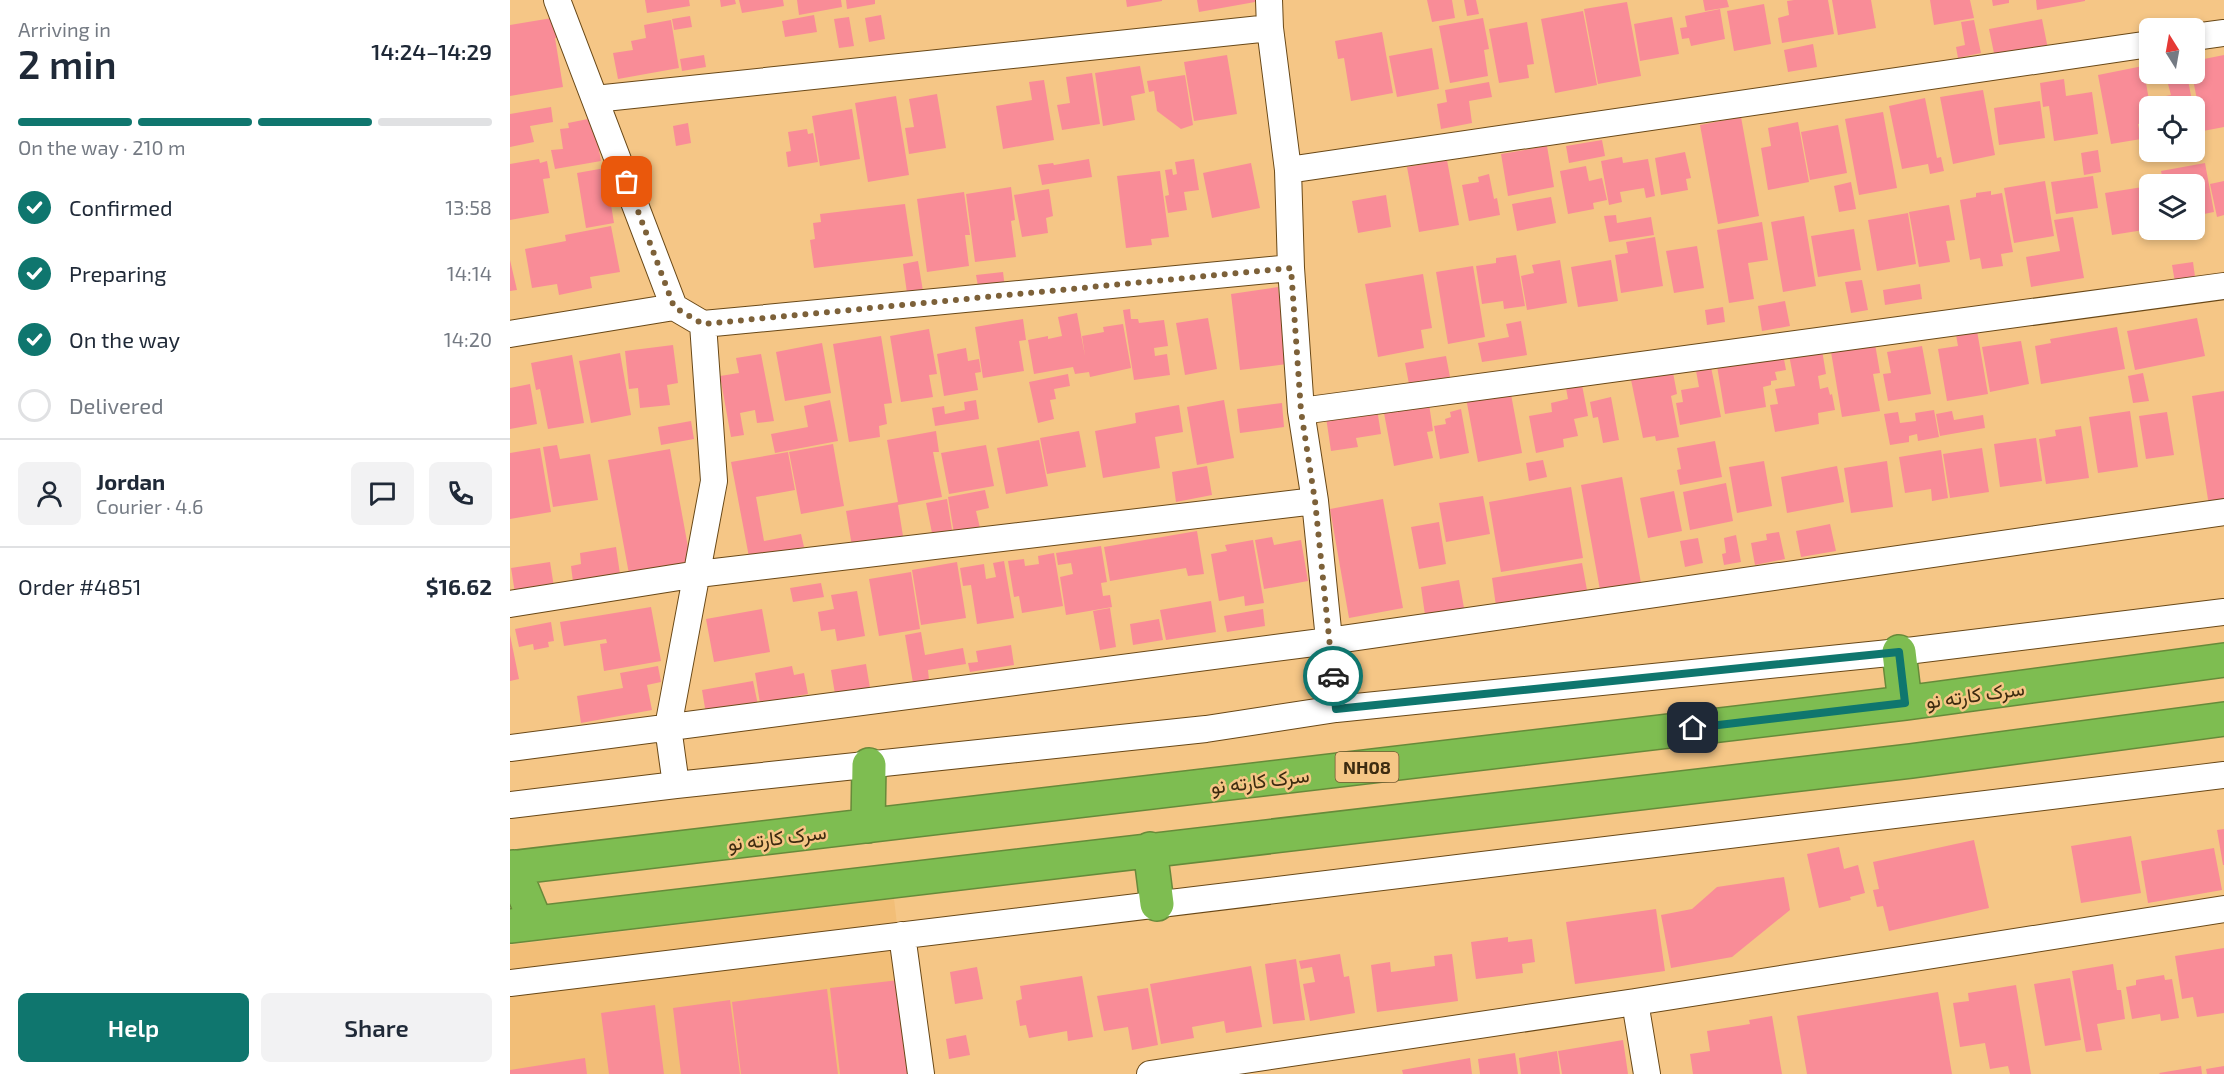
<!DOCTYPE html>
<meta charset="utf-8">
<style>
body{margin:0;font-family:"Exo 2",Vazirmatn,sans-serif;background:#f2f2f3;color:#1f2937;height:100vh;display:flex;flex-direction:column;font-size:22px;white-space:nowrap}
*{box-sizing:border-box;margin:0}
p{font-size:20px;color:#747a83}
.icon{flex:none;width:33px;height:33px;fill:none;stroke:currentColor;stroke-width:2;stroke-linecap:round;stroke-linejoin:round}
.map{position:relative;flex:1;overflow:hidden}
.drawer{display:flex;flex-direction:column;background:#fff;width:510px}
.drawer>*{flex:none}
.needle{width:39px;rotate:349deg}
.controls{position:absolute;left:1629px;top:18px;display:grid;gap:12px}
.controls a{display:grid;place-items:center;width:66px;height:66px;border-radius:9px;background:#fff;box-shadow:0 3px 9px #0003;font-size:30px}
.pin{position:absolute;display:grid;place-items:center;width:51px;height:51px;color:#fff;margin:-26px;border-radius:12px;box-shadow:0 3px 9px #0006}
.courier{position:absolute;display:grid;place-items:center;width:60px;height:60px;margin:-30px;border:4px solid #0f766e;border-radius:50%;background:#fff;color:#222;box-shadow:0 2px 8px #0007}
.summary em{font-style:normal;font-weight:600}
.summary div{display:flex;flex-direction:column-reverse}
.summary{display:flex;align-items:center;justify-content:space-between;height:102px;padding:0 18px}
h1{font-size:39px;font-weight:600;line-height:45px}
.bar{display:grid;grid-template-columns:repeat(4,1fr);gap:9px 6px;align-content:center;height:72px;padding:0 18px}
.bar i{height:8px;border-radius:4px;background:#e0e1e3}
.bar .selected{background:#0f766e}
.bar p{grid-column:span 4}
.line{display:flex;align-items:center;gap:15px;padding:0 18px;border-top:2px solid #e0e1e3}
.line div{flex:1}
.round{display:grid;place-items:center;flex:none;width:63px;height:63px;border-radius:9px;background:#f2f2f3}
ol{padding:0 18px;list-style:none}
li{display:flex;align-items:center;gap:18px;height:66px}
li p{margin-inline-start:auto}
li .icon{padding:6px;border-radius:50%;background:#0f766e;color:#fff;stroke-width:4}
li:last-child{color:#747a83}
li i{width:33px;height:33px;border:3px solid #e0e1e3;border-radius:50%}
.button{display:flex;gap:12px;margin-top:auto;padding:12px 18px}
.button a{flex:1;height:69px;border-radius:9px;background:#0f766e;color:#fff;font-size:24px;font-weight:600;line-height:69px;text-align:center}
.button a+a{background:#f2f2f3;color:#1f2937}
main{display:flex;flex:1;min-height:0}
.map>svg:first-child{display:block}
</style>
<main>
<section class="drawer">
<div class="summary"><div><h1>2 min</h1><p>Arriving in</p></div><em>14:24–14:29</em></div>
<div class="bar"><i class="selected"></i><i class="selected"></i><i class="selected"></i><i></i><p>On the way · 210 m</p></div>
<ol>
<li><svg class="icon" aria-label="check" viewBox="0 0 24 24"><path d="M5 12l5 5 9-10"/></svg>Confirmed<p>13:58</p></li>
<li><svg class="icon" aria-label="check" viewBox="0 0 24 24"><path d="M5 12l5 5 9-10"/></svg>Preparing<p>14:14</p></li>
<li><svg class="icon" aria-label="check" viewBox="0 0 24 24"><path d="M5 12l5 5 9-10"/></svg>On the way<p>14:20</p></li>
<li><i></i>Delivered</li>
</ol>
<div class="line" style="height:108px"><a class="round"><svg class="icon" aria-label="person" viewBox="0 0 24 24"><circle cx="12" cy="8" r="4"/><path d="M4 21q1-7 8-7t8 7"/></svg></a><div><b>Jordan</b><p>Courier · 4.6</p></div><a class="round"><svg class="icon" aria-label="chat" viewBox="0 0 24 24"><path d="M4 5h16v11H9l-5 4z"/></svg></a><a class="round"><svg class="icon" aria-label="phone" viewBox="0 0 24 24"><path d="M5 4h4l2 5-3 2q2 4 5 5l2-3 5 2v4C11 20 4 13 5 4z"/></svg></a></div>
<div class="line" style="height:78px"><div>Order #4851</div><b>$16.62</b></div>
<div class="button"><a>Help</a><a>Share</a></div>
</section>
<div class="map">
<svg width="1714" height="1074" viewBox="0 0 1714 1074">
<rect width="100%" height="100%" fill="#f5c686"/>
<path fill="#f2be77" d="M384,899L405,1074H0V945Z"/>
<path fill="#f98c97" d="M135,0H179L180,6L137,13Z
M210,0H225L226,4L211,7Z
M229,0H273L274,6L232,13Z
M287,0H331L332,7L289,15Z
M336,0H365V4L337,9Z
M616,0H652V1L617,7Z
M687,0H745V2L689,12Z
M917,0H942L945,18L922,22Z
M954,0H966L969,14L957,16Z
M1193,0H1217L1219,7L1195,11Z
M1284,0H1318L1324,34L1272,43L1268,18L1279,15L1277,1Z
M1322,0H1361L1366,28L1328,35Z
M1420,0H1460L1464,18L1424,25Z
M1482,0H1499V3L1483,6Z
M1526,0H1575V1L1527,10Z
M1117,2L1131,76L1088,84L1074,9Z
M1254,4L1261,44L1224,51L1217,11Z
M1210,9L1215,39L1181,46L1179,38L1172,39L1170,28L1177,27L1175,16Z
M1073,11L1087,85L1045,93L1031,19Z
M304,15L307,32L275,37L272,21Z
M371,15L375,39L359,42L355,18Z
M180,16L182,27L164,30L162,19Z
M48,17L52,37L45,38L53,87L0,96V25Z
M339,17L344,46L329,48L324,19Z
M1162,17L1169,54L1130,61L1124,24Z
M973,18L979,49L974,50L978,76L940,83L929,26Z
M1532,19L1538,49L1485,58L1479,29Z
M161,20L169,68L108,79L103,53L123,50L121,41L136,38L134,25Z
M1464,20L1471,53L1448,58L1446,47L1455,45L1451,22Z
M1017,22L1024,64L1017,65L1019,78L989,83L979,29Z
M872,32L883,93L841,101L834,58L828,59L825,41Z
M1303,44L1307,67L1278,72L1274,50Z
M922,48L929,89L887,97L879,56Z
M194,55L196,67L172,71L170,59Z
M717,55L727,114L684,121L674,62Z
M1714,55V127L1693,131L1682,74H1684V61Z
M630,66L635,93L621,96L625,120L593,126L585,73Z
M1633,66L1640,106V122L1628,124L1631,139L1601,144L1588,75Z
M582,73L590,124L552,130L547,105L560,103L556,77Z
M675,75L683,125L671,129L647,111L644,91L639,92L637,81Z
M1554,79L1556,96L1582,92L1588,134L1544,141L1539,106L1533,107L1530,83Z
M534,80L544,140L493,149L486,106L522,100L519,82Z
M1678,80L1683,106H1642L1640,99L1661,95L1658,84Z
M979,82L982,97L959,101L962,123L931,129L927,104L937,102L935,90Z
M1473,90L1485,155L1443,164L1430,97Z
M427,94L436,148L399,154L395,128L404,127L399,99Z
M386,96L399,175L358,182L345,103Z
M1415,98L1427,158L1431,157L1434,171L1420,174L1418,164L1392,169L1379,106Z
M1530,101L1535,138L1489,145L1484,108Z
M41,107L43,122L20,126L24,142L0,147V114Z
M342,109L350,159L310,166L302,116Z
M1373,112L1387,188L1349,195L1335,119Z
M1231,117L1249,216L1208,224L1190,125Z
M83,118L91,161L45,169L41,150L53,149L50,129L59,128L58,123Z
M1288,122L1299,182L1258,190L1251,148L1261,146L1258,128Z
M178,123L181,143L166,146L163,126Z
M1328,125L1337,173L1300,180L1291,132Z
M297,129L298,134L303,133L308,162L278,167L276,152L281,151L278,132Z
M1092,140L1095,156L1059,163L1056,146Z
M1037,146L1044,187L998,196L991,154Z
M1588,150L1591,172L1574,175L1571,153Z
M1175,152L1181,178L1176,179L1178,190L1151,195L1145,158Z
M1112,157L1113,163L1138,159L1145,196L1136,198L1134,188L1110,192L1112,202L1099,205L1091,161Z
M29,159L30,163L37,161L40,178L33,179L39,213L0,220V164Z
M579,159L582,177L532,185L528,165L543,163L544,165Z
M684,159L689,190L674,192L677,210L658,213L655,196L659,195L655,170L662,169L663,175L667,174L665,162Z
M937,160L949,225L909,232L897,167Z
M741,163L750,208L702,218L693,173Z
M1695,163L1704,212L1684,216V184H1654L1651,171Z
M1076,166L1079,181L1092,178L1097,200L1083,203L1084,209L1058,214L1050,171Z
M95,168L104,223L76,228L67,173Z
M650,171L659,237L641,239L642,245L616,248L607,176Z
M979,174L984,199L987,198L990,215L959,221L952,185L969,182L968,177Z
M1583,176L1588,208L1546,214L1541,182Z
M1535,181L1544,236L1504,243L1494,188Z
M1714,181V215L1707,217L1700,184Z
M1341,182L1346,209L1329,212L1324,186Z
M1639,186L1640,229L1602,235L1595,193Z
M501,187L505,220L501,221L506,257L465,262L456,194Z
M539,189L543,216L536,218L538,233L512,237L504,195Z
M1481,191V195L1492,193L1503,252L1491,254L1493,266L1472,269L1470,258L1460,260L1450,200L1466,197V193Z
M454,192L460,235H455L459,266L417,272L407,199Z
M876,195L881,227L848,233L842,201Z
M1041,197L1046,223L1007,231L1002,204Z
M395,204L403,256L304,268L300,240L305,239L303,223L311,222L310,214Z
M1439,205L1445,240L1436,241L1440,262L1409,267L1399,212Z
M1398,213L1406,264L1367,271L1358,220Z
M1106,215L1107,223L1141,217L1144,235L1099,242L1094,216Z
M1294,216L1306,286L1273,292L1261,222Z
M1563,217L1574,278L1521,287L1516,257L1550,251L1544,220Z
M1252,222L1258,260L1238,263L1244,299L1219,303L1207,230Z
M101,226L110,272L80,277L82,288L49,295L47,284L22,288L15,249L56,241L55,235Z
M1344,229L1351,270L1308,277L1301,236Z
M1145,237L1153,286L1111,293L1105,255L1118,253L1116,242Z
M1187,246L1194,288L1164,293L1156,251Z
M1006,255L1015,306L994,309L993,301L972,304L966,266L986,263V258Z
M0,260L7,290L0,291Z
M1050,260L1057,303L1017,310L1011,276L1024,273L1022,265Z
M1101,260L1108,301L1068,307L1061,267Z
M408,261L413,291L397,293L393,264Z
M1683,262L1686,284L1666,288L1662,265Z
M963,266L975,337L938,344L926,272Z
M493,272L495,288L469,292L466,275Z
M913,274L922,328L911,330L914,348L868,357L855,284Z
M1352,280L1358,310L1341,313L1335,282Z
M1410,284L1412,299L1375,305L1373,290Z
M768,287L777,364L730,370L721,294Z
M1275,301L1280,326L1252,331L1248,306Z
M1213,307L1215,322L1197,325L1195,310Z
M620,309L621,319H628L629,323L654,320L658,346L644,348L645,356L657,354L660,375L624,380L613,310Z
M567,313L575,356L572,336L594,332L593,327L613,324L621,368L580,377L579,372L565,374L563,367L524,374L518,340L538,336V339L552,336L548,317Z
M698,318L707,369L675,375L666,323Z
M1687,318L1695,356L1625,370L1617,331Z
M513,319L516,340L509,341L514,371L473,378L465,327Z
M1011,321L1017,355L972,362L968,343L999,337L996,324Z
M1466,325L1478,394L1437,401L1428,349L1448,346L1445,329Z
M1607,327L1615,369L1531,384L1525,346L1541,343L1540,339Z
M419,329L427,374L419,375L423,397L391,402L380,336Z
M371,336L382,403L374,404L377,424L369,426L370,437L339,442L323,344Z
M1364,338L1370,373L1363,374L1370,411L1332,417L1320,346Z
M1511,341L1519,384L1480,392L1472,347Z
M312,343L321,393L275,401L266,352Z
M163,345L168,383L157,385L160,405L130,408L128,388L119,389L115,351Z
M1412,346L1421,394L1378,401L1373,374L1381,373L1377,352Z
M456,348L458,361L469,359L471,372L465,373L468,390L434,396L427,354Z
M1312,350L1316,374L1308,376L1310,389L1318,387L1320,395L1322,394L1325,410L1308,413L1309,424L1265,432L1260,405L1268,404L1265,389L1285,386L1279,355Z
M110,353L121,415L81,423L69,361Z
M251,354L264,421L247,423L245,410L230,413L234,435L221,437L210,376L229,373L226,358Z
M1273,354L1276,370L1265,372L1267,380L1261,381V385L1253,387L1256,407L1215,414L1207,366Z
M62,355L74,423L38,429L30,389L26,390L21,363Z
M936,356L940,377L899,384L895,363Z
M1200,362L1211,417L1170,425L1166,403L1173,402L1171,390L1189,387L1185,365Z
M1162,367L1167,394L1161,396L1169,437L1146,441L1145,436L1133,438L1120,375Z
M1633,373L1639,401L1623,403L1618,376Z
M558,374L560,386L544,389L546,399L540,400L544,419L528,423L519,382Z
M20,384L27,424L0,429V388Z
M1072,385L1078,416L1064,419L1068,436L1053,439L1054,447L1026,453L1019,416L1042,412L1041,403L1058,399L1056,388Z
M1000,389L1012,453L968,462L956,398Z
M1714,391V503L1699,506L1682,396Z
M1101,397L1109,440L1093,443L1088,417L1083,418L1080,402Z
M320,400L328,441L265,453L261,434L298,427L294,406Z
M466,400L469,419L425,426L422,408L434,406L435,414L455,410L454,402Z
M714,400L724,458L687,465L677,407Z
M772,403L774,427L730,433L727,409Z
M919,404L923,431L917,432L923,458L884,466L874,413Z
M669,405L673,432L645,437L650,468L593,478L585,431L626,423L625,413Z
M867,409L871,434L846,438L848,447L821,451L816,417Z
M951,409L959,453L930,459L924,426L936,424L935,419L941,417L940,412Z
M1424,410L1429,437L1408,441L1407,434L1399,436V442L1380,445L1374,414L1388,412L1390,423L1406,421L1405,413Z
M1442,411L1444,420L1473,415L1475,428L1430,436L1426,414Z
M1620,411L1628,467L1588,473L1579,417Z
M1657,412L1664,455L1636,459L1629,416Z
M181,421L184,439L151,445L148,427Z
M1571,426L1579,478L1536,484L1529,439L1546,436L1545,430Z
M426,431L429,452H423L432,497L388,505L393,536L342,546L336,511L388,502L377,440Z
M569,431L576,467L537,474L530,438Z
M1526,438L1532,481L1490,487L1484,444Z
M529,440L538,486L496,494L487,448Z
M1205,441L1212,477L1170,485L1167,470L1171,469L1167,448Z
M323,444L334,506L291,514L279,452Z
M47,445L50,459L80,454L88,500L43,507L33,447Z
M476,445L484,486L439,494L431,453Z
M30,448L41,512L0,519V453Z
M1472,448L1479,492L1440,498L1433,454Z
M160,449L181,563L119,574L98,460Z
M1431,450L1438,498L1422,501L1421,489L1395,493L1389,457Z
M278,452L285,490L246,497L254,541L291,534L294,547L239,557L221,462Z
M1033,460L1037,477L1019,481L1016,463Z
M1254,461L1262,506L1227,513L1219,467Z
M1377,461L1383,507L1341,513L1334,468Z
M697,466L702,495L666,502L662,472Z
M1327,466L1334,502L1277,513L1271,477Z
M1112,477L1131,583L1090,590L1071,485Z
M1216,483L1223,521L1180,530L1173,492Z
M1061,487L1073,558L991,572L979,502Z
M475,490L479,508L466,511L470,528L444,533L438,497Z
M1164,491L1172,531L1138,538L1130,498Z
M973,496L980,534L936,542L929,503Z
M437,499L442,530L422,533L416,503Z
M873,499L893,608L839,618L820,509Z
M929,522L936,564L909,569L901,527Z
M1320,524L1326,551L1291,557L1286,531Z
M687,531L694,574L678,576L676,568L600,581L594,547Z
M1269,532L1275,559L1245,565L1241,543L1257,540L1256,534Z
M1226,535L1231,562L1214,565L1212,554L1216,553L1214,538Z
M762,537L764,545L791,540L798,581L754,589L745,540Z
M1188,538L1193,563L1175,567L1170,541Z
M743,540L754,603L735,606L734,596L709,601L701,554L717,551L715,545Z
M591,546L597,582L591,583L593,596L600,595L602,607L556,615L550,577L563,574L561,563L548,565L546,553Z
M106,547L110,574L63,582L61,566L71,564L70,553Z
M544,553L553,606L512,613L509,596L504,597L498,561L514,559L515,566L529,564L528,556Z
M494,561L504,618L467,624L461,585L453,586L450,568L474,564L476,579L486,577L483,563Z
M40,562L44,587L5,593L1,568Z
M447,562L456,618L411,625L402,570Z
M1072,563L1077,590L986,606L982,578Z
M401,572L410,629L369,636L359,579Z
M949,580L954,608L915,615L911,587Z
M311,583L314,597L283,602L280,588Z
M347,591L355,636L327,641L325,629L311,631L308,612L324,609L321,595Z
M701,601L706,632L656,640L650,610Z
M141,607L151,661L94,671L90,644L97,643L96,639L54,646L50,622Z
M600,608L606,647L590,650L583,611Z
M252,609L260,652L204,662L196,619Z
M753,609L755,626L717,632L714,616Z
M649,619L653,640L623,645L620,624Z
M41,622L44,641L38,642L39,647L24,650L23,644L9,647L5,629Z
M411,632L415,655L453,648L456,664L418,670L419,680L403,683L395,635Z
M0,635L9,679L0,681Z
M501,645L504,665L460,672L458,663L468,662L466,651Z
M356,664L360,688L325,694L321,670Z
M148,666L151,682L137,685L142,710L71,723L67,696L113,688L110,673Z
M282,666L284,675L294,673L298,694L250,703L245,673Z
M243,681L248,705L196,714L192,690Z
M1714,829V865H1713L1707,830Z
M1621,836L1631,893L1571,903L1561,846Z
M1464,840L1479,908L1379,931L1373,906L1367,907L1363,890L1369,889L1363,862Z
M1329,847L1334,869L1348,865L1355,893L1340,897L1341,900L1309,908L1297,854Z
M1704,848L1712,890L1638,903L1631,861Z
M1274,877L1280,910L1222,957L1161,968L1151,915L1182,909L1207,887Z
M1146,909L1155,971L1065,984L1056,922Z
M998,937V942L1022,939L1025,962L1012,964L1013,973L966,979L961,942Z
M1714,948V1013L1687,1017L1683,997L1672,999L1665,956Z
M830,954L834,977L839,976L845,1013L800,1021L793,984L805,982L802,967L791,969L789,961Z
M942,954L948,1001L867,1012L861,965L880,962L881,972L925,966L924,956Z
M786,959L795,1020L763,1024L755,964Z
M1603,964L1607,990H1611L1615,1019L1587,1024L1592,1050L1576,1052L1562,971Z
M741,966L752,1027L716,1033L714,1021L682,1027L684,1038L651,1044L640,984Z
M467,967L473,999L445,1004L440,972Z
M1654,975L1655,980L1662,979L1669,1018L1651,1021L1650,1014L1622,1019L1616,987L1626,985V980Z
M572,976L583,1037L558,1041L557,1031L519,1038L516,1025L510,1026L506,1001L512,999L510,986Z
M1560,978L1571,1040L1535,1046L1524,984Z
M389,980L399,1074H330L320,988Z
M1506,985L1521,1074H1500L1498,1066L1480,1069L1475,1043L1450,1047L1443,1003L1459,1001L1458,993Z
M638,988L648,1045L622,1050L618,1027L594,1031L587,996Z
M317,989L328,1074H231L222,1002Z
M1428,992L1442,1074H1297L1287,1016Z
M220,1000L230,1074H171L163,1008Z
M145,1005L154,1074H99L91,1013Z
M1262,1016L1272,1074H1183L1180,1054L1200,1051L1197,1031L1240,1024L1239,1020Z
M456,1035L460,1055L439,1059L436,1039Z
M1113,1040L1118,1074H1052L1048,1051Z
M1047,1051L1050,1074H1011L1009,1058Z
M1005,1053L1008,1074H970L968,1059Z
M75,1058L77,1074H0V1070Z
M960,1058L962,1074H893L892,1070Z
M1691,1066L1692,1074H1650L1649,1073Z
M1714,1066V1074H1697L1696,1069Z"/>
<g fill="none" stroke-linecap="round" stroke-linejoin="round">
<defs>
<path id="street" d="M47,0L164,307L193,324L204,481L158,727L166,785
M759,0L760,28L778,170L781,268L791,411L805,501L826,709
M1684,37L1714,33
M85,99L760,28
M778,170L1640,44
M193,324L781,268
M0,334L164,307
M791,411L1714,286
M0,604L188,574L805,501
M0,748L819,641L1714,512
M0,805L166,785L696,729L826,709L1389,652L1714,612
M392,935L411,1074
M0,983L1714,775
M1125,1002L1137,1074
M640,1074L1125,1002L1714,909"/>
<path id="highway" d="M1389,652L1395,703
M358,826L359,765
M640,849L647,904
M3,867L26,923
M0,868L1395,703L1714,660
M0,926L1401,761L1714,719"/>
</defs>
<use href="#street" stroke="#694817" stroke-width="28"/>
<use href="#highway" stroke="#678a3a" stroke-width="36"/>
<use href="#street" stroke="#fff" stroke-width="26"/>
<use href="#highway" stroke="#7ebd51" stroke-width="33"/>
</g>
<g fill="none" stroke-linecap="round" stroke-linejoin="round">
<path stroke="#7d6139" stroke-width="6" stroke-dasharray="0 10.8" d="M117,182L164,307L193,324L781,268L791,411L805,501L823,676"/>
<path stroke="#0f766e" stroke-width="8" d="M823,676L826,709L1389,652L1395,703L1183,728"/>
</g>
<g text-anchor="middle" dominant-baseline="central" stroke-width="5" stroke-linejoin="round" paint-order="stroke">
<rect fill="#f5c686" stroke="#745a33" stroke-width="1.5" x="825.5" y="752" width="63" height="30" rx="4.5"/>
<g font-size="18" font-weight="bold" fill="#3d2b10">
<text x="857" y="767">NH08</text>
</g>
<g font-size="20" fill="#3d2b10" stroke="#f5c686">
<text transform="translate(1465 694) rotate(-8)">سرک کارته نو</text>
<text transform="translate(750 780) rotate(-7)">سرک کارته نو</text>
<text transform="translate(267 837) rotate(-7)">سرک کارته نو</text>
</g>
</g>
</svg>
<div class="controls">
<a><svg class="needle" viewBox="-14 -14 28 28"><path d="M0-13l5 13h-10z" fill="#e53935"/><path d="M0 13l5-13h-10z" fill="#747a83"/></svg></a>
<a><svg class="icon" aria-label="locate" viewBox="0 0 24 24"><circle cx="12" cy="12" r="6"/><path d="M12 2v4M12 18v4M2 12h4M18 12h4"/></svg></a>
<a><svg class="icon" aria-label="layers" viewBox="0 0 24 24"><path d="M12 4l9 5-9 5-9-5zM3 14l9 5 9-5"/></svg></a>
</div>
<div class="pin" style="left:117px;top:182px;background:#ea580c"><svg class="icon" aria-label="bag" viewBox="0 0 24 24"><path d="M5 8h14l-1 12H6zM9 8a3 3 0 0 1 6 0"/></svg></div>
<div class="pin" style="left:1183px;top:728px;background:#1f2937"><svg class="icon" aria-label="home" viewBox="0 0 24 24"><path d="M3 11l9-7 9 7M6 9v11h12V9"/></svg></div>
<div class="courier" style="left:823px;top:676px"><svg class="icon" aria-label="car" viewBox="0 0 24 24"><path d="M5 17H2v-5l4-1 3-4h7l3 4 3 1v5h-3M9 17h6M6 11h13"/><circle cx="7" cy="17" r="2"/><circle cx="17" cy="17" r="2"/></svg></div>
</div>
</main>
